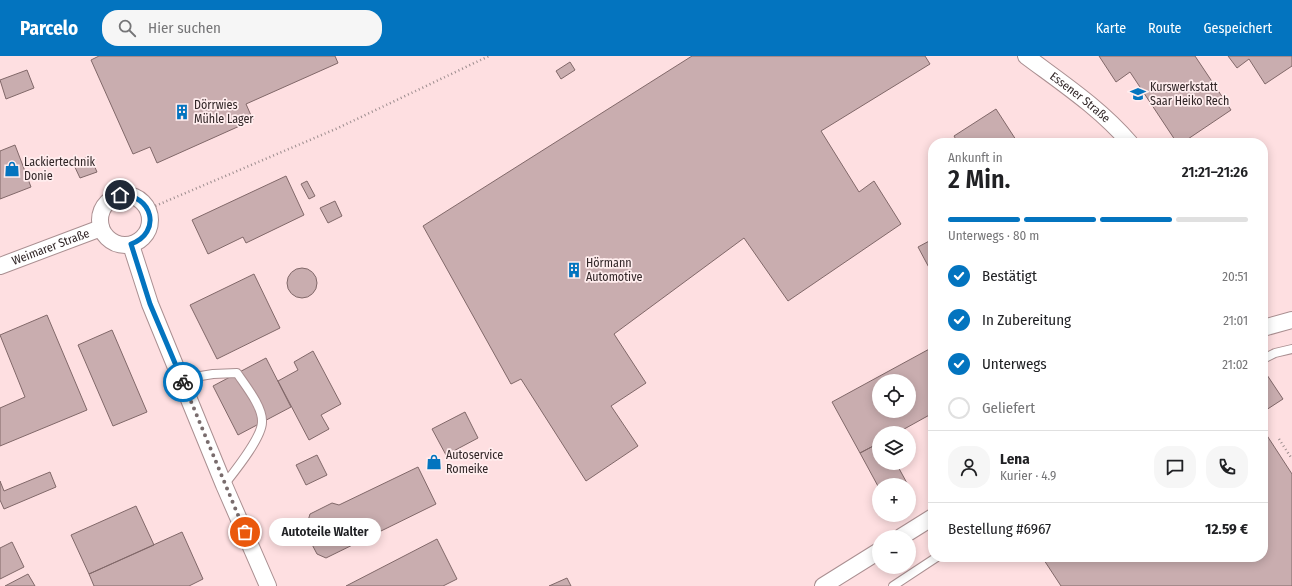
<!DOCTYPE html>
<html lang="de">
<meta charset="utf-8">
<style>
body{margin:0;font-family:"Fira Sans Condensed",sans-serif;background:#f6f6f6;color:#202124;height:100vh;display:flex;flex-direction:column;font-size:15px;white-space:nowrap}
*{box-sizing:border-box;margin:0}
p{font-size:13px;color:#757577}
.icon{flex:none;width:22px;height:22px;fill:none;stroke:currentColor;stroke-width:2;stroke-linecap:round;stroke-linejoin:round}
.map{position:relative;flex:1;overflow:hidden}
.panel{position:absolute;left:928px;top:82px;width:340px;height:424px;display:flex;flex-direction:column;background:#fff;border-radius:16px;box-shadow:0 2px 10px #0003}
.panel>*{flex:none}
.controls{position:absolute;left:872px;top:318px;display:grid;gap:8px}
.controls a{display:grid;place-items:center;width:44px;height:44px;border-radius:50%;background:#fff;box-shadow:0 2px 10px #0003;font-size:20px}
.pin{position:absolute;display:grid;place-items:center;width:34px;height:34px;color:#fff;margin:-17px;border:2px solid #fff;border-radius:50%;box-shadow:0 1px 4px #0007}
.courier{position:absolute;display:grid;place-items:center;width:40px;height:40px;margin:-20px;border:3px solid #0374bf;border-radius:50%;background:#fff;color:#222;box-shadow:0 1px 5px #0007}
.bubble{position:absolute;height:28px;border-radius:14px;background:#fff;box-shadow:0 2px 10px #0003;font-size:13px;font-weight:600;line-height:28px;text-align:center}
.headline em{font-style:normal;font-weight:600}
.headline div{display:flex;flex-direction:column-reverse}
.headline{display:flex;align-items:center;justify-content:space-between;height:68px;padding:0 20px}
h1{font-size:26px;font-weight:600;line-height:30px}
.bar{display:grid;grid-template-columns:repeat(4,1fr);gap:6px 4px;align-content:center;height:48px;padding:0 20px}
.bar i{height:5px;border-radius:3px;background:#e0e0e0}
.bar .current{background:#0374bf}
.bar p{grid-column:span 4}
.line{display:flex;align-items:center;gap:10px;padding:0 20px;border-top:1px solid #e0e0e0}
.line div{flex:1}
.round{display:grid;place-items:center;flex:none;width:42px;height:42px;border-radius:16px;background:#f6f6f6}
ol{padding:0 20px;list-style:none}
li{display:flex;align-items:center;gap:12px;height:44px}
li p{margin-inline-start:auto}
li .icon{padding:4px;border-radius:50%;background:#0374bf;color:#fff;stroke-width:4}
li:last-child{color:#757577}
li i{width:22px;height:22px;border:2px solid #e0e0e0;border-radius:50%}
header{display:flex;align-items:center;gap:24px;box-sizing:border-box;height:56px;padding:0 20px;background:#0374bf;color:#fff}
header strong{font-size:19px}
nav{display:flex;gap:22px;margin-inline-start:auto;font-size:14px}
.search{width:280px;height:36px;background:#f6f6f6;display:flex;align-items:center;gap:10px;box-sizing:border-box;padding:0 14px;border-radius:16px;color:#757577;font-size:15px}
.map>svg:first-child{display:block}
</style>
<header>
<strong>Parcelo</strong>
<div class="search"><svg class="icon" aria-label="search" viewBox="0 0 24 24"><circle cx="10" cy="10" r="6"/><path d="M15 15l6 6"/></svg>Hier suchen</div>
<nav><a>Karte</a><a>Route</a><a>Gespeichert</a></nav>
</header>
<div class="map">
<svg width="1292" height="530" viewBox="0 0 1292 530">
<rect width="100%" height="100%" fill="#ffedee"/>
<path fill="#fedfe1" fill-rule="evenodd" d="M0,0H1292V530H0ZM933,87H1263V501H933ZM879,325H909V355H879ZM879,377H909V407H879ZM879,429H909V459H879ZM879,481H909V511H879Z"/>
<path fill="#c9adaf" stroke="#816869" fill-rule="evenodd" d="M99,0H335L338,7L246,48L253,64L157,107L150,91L133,98L91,4Z
M692,0H925L930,8L821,75L859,136L874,125L901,168L788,245L744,182L614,278L646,327L611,350L638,390L586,425L521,323L511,328L423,170Z
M1099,0H1195L1231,54L1182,87H1177L1130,16L1116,26Z
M1228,0H1292V10L1265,28L1249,3L1237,12Z
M570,6L575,14L561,23L556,15Z
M27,14L34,32L6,43L0,24Z
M996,53L1018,87H958L954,80Z
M15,89L31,131L0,143V95Z
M90,100L97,116L80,122L73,107Z
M286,120L304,159L246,187L243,181L208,198L192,164Z
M307,125L315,140L309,143L301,128Z
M335,145L342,160L328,167L320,152Z
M933,183V219L918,191Z
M287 227a15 15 0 1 1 30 0a15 15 0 1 1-30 0Z
M254,218L280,272L217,303L190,249Z
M47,259L87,354L0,390V352L25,341L0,279Z
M112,274L147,356L113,370L78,289Z
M933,291V357L897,377H879V387L860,397L832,346ZM879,325H909V355H879Z
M313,295L341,348L321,359L329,373L309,384L278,325L298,314L294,306Z
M266,302L291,351L238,379L213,330Z
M1265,316L1283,343L1263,356V317Z
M465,356L478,382L446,399L432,373Z
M1266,378L1292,418V530H1061L1042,501H1263V380Z
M879,387V407H896L908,429H879V432L860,397Z
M317,399L327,419L306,429L296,409Z
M418,411L436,448L326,502L317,498L306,477L311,474L307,468L310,458L332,447L339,449Z
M50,416L56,431L4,453L0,444V425L4,435Z
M136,450L154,489L89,518L71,479Z
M182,476L203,523L189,530H94L89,518Z
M437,483L457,523L443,530H346Z
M12,486L24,511L0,523V492Z
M28,518L35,530H5Z
M567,522L571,530H549Z"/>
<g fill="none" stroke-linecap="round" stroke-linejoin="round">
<defs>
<path id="lane" d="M1263,303L1275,297L1292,293
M182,323L213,318L237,317C245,329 263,351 262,366C262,382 234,416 224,429
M893,530L937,501"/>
<g id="street">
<path id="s1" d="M1026,0C1062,27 1100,52 1130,87"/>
<circle cx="125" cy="164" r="25"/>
<path d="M131,189L150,248L224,429L268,530"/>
<path id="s2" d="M0,210L101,172"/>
<path d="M1263,272L1292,264"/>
<path d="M901,481L933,461"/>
<path d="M823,530L879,495"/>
</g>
</defs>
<use href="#lane" stroke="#aa8f91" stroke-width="10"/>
<use href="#street" stroke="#aa8f91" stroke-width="18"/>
<path stroke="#9b8c8d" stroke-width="2.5" stroke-dasharray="1 3" stroke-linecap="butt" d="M148,153L338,72L489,0
M1279,383L1292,403"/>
<use href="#lane" stroke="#fff" stroke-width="8"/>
<use href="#street" stroke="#fff" stroke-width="16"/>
</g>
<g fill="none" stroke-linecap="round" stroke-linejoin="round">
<path stroke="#796c6d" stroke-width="4" stroke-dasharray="0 7.2" d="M183,326L245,476"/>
<path stroke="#0374bf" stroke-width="5" d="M120,139C153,138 162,177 131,188L150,248L183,326"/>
</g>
<defs>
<symbol id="school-bare" viewBox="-9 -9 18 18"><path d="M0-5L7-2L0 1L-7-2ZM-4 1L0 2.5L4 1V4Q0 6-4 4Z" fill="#0374bf" stroke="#ffedee" stroke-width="2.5" paint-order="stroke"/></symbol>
<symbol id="building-bare" viewBox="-9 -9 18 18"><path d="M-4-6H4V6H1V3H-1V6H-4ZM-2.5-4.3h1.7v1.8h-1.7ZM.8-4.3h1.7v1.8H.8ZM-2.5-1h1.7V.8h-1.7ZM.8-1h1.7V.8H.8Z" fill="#0374bf" stroke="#ffedee" stroke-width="2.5" paint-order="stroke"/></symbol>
<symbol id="shop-bare" viewBox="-9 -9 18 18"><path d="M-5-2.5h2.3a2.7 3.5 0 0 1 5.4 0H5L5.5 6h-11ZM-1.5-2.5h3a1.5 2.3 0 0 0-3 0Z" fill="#0374bf" stroke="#ffedee" stroke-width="2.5" paint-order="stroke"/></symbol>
</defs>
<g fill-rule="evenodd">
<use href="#school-bare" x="1127" y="27" width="22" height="22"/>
<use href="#building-bare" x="171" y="45" width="22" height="22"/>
<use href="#shop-bare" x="1" y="102" width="22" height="22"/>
<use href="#building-bare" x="563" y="203" width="22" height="22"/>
<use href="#shop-bare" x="423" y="395" width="22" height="22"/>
</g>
<g text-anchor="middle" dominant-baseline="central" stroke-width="3.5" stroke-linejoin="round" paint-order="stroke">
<g font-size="12" fill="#312627" stroke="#ffedee" text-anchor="start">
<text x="1150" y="31">Kurswerkstatt<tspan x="1150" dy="14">Saar Heiko Rech</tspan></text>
<text x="194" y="49">Dörrwies<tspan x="194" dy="14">Mühle Lager</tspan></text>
<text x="24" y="106">Lackiertechnik<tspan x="24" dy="14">Donie</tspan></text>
<text x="586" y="207">Hörmann<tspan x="586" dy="14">Automotive</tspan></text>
<text x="446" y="399">Autoservice<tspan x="446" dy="14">Romeike</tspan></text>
</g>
<g font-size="12" fill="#312627" stroke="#ffedee">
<text stroke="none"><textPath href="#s1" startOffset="68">Essener Straße</textPath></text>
<text stroke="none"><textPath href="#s2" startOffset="54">Weimarer Straße</textPath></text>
</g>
</g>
</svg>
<div class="controls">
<a><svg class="icon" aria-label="locate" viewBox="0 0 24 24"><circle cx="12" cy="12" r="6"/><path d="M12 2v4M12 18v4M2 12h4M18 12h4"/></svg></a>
<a><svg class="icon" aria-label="layers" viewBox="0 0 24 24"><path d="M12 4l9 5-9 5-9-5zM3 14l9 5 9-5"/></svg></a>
<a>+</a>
<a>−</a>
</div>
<div class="pin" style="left:245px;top:476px;background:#ea580c"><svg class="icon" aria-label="bag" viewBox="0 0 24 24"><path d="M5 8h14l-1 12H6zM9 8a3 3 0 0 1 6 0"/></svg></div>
<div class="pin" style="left:120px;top:139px;background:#1f2937"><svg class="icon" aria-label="home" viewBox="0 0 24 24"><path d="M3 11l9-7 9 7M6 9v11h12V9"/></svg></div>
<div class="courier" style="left:183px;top:326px"><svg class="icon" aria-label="bike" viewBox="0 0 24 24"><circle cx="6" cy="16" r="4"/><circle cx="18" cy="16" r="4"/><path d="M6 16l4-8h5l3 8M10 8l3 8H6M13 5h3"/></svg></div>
<div class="bubble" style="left:269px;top:462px;width:112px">Autoteile Walter</div>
<section class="panel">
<div class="headline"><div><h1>2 Min.</h1><p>Ankunft in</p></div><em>21:21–21:26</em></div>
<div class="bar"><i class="current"></i><i class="current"></i><i class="current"></i><i></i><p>Unterwegs · 80 m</p></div>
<ol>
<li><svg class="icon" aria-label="check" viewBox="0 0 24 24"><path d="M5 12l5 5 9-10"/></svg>Bestätigt<p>20:51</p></li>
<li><svg class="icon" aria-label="check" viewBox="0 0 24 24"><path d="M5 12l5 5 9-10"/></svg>In Zubereitung<p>21:01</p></li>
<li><svg class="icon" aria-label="check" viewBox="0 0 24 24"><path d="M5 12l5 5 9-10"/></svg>Unterwegs<p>21:02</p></li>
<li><i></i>Geliefert</li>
</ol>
<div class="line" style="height:72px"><a class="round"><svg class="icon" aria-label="person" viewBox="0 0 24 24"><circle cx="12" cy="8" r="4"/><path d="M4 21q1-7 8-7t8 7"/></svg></a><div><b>Lena</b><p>Kurier · 4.9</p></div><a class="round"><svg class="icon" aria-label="chat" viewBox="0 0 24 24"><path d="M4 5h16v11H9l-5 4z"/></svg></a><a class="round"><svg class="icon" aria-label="phone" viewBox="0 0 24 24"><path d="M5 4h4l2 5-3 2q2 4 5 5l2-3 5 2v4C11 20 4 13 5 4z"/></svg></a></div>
<div class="line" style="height:52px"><div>Bestellung #6967</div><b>12.59 €</b></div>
</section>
</div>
